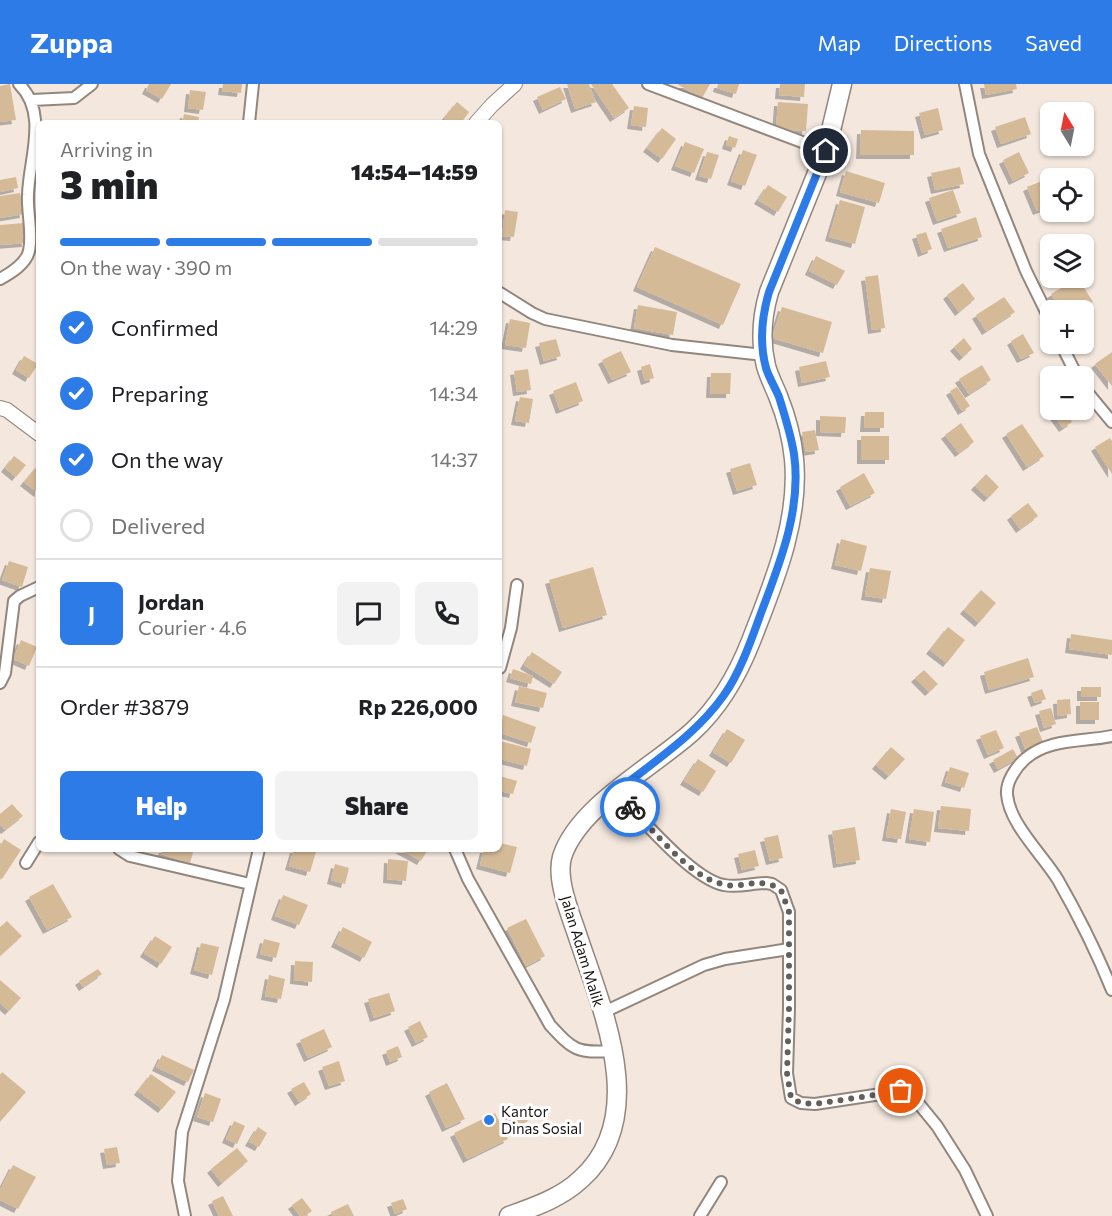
<!DOCTYPE html>
<meta charset="utf-8">
<style>
body{margin:0;font-family:Commissioner,sans-serif;background:#f2f2f2;color:#202124;height:100vh;display:flex;flex-direction:column;font-size:22px;white-space:nowrap}
*{box-sizing:border-box;margin:0}
p{font-size:20px;color:#757577}
.icon{flex:none;width:33px;height:33px;fill:none;stroke:currentColor;stroke-width:2;stroke-linecap:round;stroke-linejoin:round}
.map{position:relative;flex:1;overflow:hidden}
.panel{position:absolute;left:36px;top:36px;width:466px;height:732px;display:flex;flex-direction:column;background:#fff;border-radius:9px;box-shadow:0 2px 4px #0004}
.panel>*{flex:none}
.needle{width:39px;rotate:350deg}
.buttons{position:absolute;left:1040px;top:18px;display:grid;gap:12px}
.buttons a{display:grid;place-items:center;width:54px;height:54px;border-radius:9px;background:#fff;box-shadow:0 2px 4px #0004;font-size:30px}
.pin{position:absolute;display:grid;place-items:center;width:51px;height:51px;color:#fff;margin:-26px;border:3px solid #fff;border-radius:50%;box-shadow:0 2px 6px #0007}
.courier{position:absolute;display:grid;place-items:center;width:60px;height:60px;margin:-30px;border:4px solid #2d7be7;border-radius:50%;background:#fff;color:#222;box-shadow:0 2px 8px #0007}
.head em{font-style:normal;font-weight:800}
.head div{display:flex;flex-direction:column-reverse}
.head{display:flex;align-items:center;justify-content:space-between;height:102px;padding:0 24px}
h1{font-size:39px;font-weight:800;line-height:45px}
.bar{display:grid;grid-template-columns:repeat(4,1fr);gap:9px 6px;align-content:center;height:72px;padding:0 24px}
.bar i{height:8px;border-radius:4px;background:#e0e0e0}
.bar .selected{background:#2d7be7}
.bar p{grid-column:span 4}
.line{display:flex;align-items:center;gap:15px;padding:0 24px;border-top:2px solid #e0e0e0}
.line div{flex:1}
.round{display:grid;place-items:center;flex:none;width:63px;height:63px;border-radius:9px;background:#f2f2f2}
ol{padding:0 24px;list-style:none}
li{display:flex;align-items:center;gap:18px;height:66px}
li p{margin-inline-start:auto}
li .icon{padding:6px;border-radius:50%;background:#2d7be7;color:#fff;stroke-width:4}
li:last-child{color:#757577}
li i{width:33px;height:33px;border:3px solid #e0e0e0;border-radius:50%}
.cta{display:flex;gap:12px;margin-top:auto;padding:12px 24px}
.cta a{flex:1;height:69px;border-radius:9px;background:#2d7be7;color:#fff;font-size:24px;font-weight:800;line-height:69px;text-align:center}
.cta a+a{background:#f2f2f2;color:#202124}
header{display:flex;align-items:center;gap:36px;box-sizing:border-box;height:84px;padding:0 30px;background:#2d7be7;color:#fff}
header strong{font-size:28px}
nav{display:flex;gap:33px;margin-inline-start:auto;font-size:21px}
.map>svg:first-child{display:block}
</style>
<header>
<strong>Zuppa</strong>
<nav><a>Map</a><a>Directions</a><a>Saved</a></nav>
</header>
<div class="map">
<svg width="1112" height="1132" viewBox="0 0 1112 1132">
<defs>
<filter id="shadow"><feDropShadow dx="-4" dy="4" stdDeviation="0" flood-color="#0004"/></filter>
</defs>
<rect width="100%" height="100%" fill="#f4e8de"/>
<path fill="#d5ba98" filter="url(#shadow)" d="M10,0L16,36L0,38V2Z
M149,0H171L162,15L146,6Z
M223,0H242L241,9L222,7Z
M567,0H589L596,18L575,25Z
M591,0H612L629,24L614,34Z
M677,0H710L702,14Z
M718,0H739L736,10L717,4Z
M780,0H805L804,13L779,11Z
M984,0H1016L1017,5L986,11Z
M560,3L566,15L543,26L537,13Z
M190,6L206,8L203,26L188,24Z
M457,18L469,28L461,39H451L444,34Z
M778,18L808,20L806,47L776,45Z
M634,22L648,24L646,43L631,41Z
M938,24L943,46L925,51L919,29Z
M184,30L199,33L198,39H182Z
M1025,33L1031,50L1001,60L995,43Z
M662,44L676,55L662,75L647,64Z
M861,46L914,47V71H860Z
M729,52L738,55L735,64L726,61Z
M685,58L704,65L694,89L675,82Z
M743,66L757,71L745,102L731,97Z
M707,68L719,71L711,95L699,92Z
M1019,68L1029,89L1013,97L1003,76Z
M960,83L964,100L935,106L931,89Z
M846,87L885,99L879,119L840,108Z
M1057,91L1059,94H1050V122L1037,127L1027,103Z
M16,93L18,104L0,108V96Z
M768,101L787,113L778,128L758,116Z
M953,106L961,129L937,137L929,114Z
M20,109L24,130L0,134V112Z
M840,116L865,123L855,160L829,153Z
M505,126L518,128L514,153L502,152Z
M976,133L982,153L948,164L941,145Z
M24,139L26,159L0,161V141Z
M926,148L932,165L922,169L916,151Z
M655,163L741,200L723,241L637,203Z
M816,172L845,187L837,201L809,187Z
M878,191L885,244L872,246L865,193Z
M1078,194L1093,218L1080,226H1061L1051,210Z
M963,199L975,215L959,228L947,211Z
M1004,213L1015,228L986,247L976,231Z
M638,221L677,228L673,251L634,244Z
M782,223L832,238L823,269L772,254Z
M510,235L530,239L526,264L505,261Z
M1023,250L1034,269L1021,275L1011,257Z
M964,254L972,265L963,273L954,263Z
M556,255L561,272L544,277L539,259Z
M621,267L631,288L612,296L602,276Z
M1112,268V302L1095,280Z
M24,272L38,280L29,294L16,286Z
M826,277L830,293L802,299L799,283Z
M650,280L654,294L645,297L641,283Z
M982,281L991,296L969,310L959,295Z
M528,285L531,306L517,308L514,287Z
M711,289H731L730,310H710Z
M576,298L583,317L560,326L553,307Z
M957,303L970,322L962,327L950,307Z
M520,313L533,315L529,339L515,337Z
M1050,326H1063L1072,338L1063,344Z
M865,328H884V344H864Z
M820,332L846,333L845,349L820,348Z
M961,339L974,358L959,369L945,351Z
M1022,340L1044,372L1027,383L1006,350Z
M815,346L819,366L806,368L802,348Z
M861,352H889V376H861Z
M1110,354L1112,357V390L1095,363Z
M14,372L26,381L16,393L5,384Z
M750,379L757,401L737,407L730,385Z
M39,380V407L38,409L24,398Z
M864,389L875,409L850,422L840,403Z
M986,390L999,403L988,414L975,402Z
M1028,419L1038,432L1020,445L1011,432Z
M841,455L867,462L861,487L835,481Z
M9,477L28,483L22,503L2,496Z
M593,483L607,531L563,544L549,496Z
M870,484L891,487L886,515L865,512Z
M981,506L996,519L979,539L964,526Z
M948,543L965,556L947,579L930,566Z
M1071,550L1112,556V571L1069,565Z
M21,556L37,563L29,582L13,575Z
M532,568L562,588L554,600L524,581Z
M1028,574L1034,593L989,606L984,588Z
M513,585L533,592L531,600L510,594Z
M924,586L938,600L929,608L915,594Z
M519,602L547,609L543,624L515,618Z
M1081,603H1101V613H1081Z
M1042,605L1046,615L1035,619L1031,609Z
M1070,615L1071,630L1058,632L1057,616Z
M1080,618H1099V636H1080Z
M1051,624L1056,640L1044,644L1039,627Z
M503,631L536,643L531,659L500,649Z
M1037,643L1044,661L1026,667L1019,649Z
M727,645L745,656L731,679L713,668Z
M996,646L1004,664L988,671L980,652Z
M500,657L531,665L527,682L500,675Z
M891,663L905,675L889,692L876,681Z
M1013,665L1018,674L998,685L993,676Z
M698,675L716,687L703,708L684,697Z
M950,683L969,689L964,704L945,698Z
M500,692L517,697L513,710L500,707Z
M12,720L23,732L5,746L0,740V730Z
M941,722L971,725L969,747L938,744Z
M891,725L906,728L901,755L886,753Z
M914,725L934,728L930,758L909,755Z
M855,743L860,776L837,780L832,747Z
M778,751L783,774L770,777L764,754Z
M4,755L21,766L2,795L0,794V762Z
M500,759L517,763L510,789L480,781L484,765H500Z
M163,765H194L190,779L161,770Z
M294,765H304L316,768L310,788L289,782Z
M399,765H428L421,777Z
M755,766L759,782L742,786L738,770Z
M388,775L408,777L406,797L387,795Z
M335,780L349,784L345,800L331,796Z
M53,800L72,833L47,846L29,813Z
M283,811L308,821L299,841L275,832Z
M526,835L545,872L526,882L507,844Z
M7,837L22,852L0,872V843Z
M343,843L372,858L364,874L335,859Z
M155,852L172,863L161,880L144,869Z
M264,855L280,859L276,874L260,870Z
M201,859L219,863L212,891L194,886Z
M295,877L313,878L312,898L294,896Z
M98,885L102,890L83,903L79,897Z
M269,891L285,895L281,915L265,912Z
M0,896L21,914L9,927L0,919Z
M389,909L395,927L374,934L368,915Z
M420,937L428,953L416,959L408,943Z
M324,945L332,963L308,974L300,956Z
M398,962L402,973L390,978L386,967Z
M162,971L194,986L188,998L156,983Z
M339,977L345,997L329,1002L322,983Z
M2,988L26,1008L0,1038V991Z
M151,990L176,1008L162,1025L138,1007Z
M304,998L311,1010L299,1018L291,1005Z
M447,999L465,1035L446,1044L429,1008Z
M205,1009L221,1015L213,1038L197,1033Z
M520,1023L528,1037L513,1046L505,1031Z
M495,1029L508,1055L467,1075L454,1049Z
M234,1037L245,1042L237,1060L226,1055Z
M258,1043L267,1049L259,1063L249,1058Z
M117,1063L120,1079L107,1081L104,1065Z
M237,1064L248,1077L222,1099L211,1085Z
M13,1081L36,1093L18,1125L0,1116V1106Z
M223,1112L233,1132H219L212,1117Z
M302,1114L312,1127L305,1132H300L292,1121Z
M403,1115L407,1125L395,1130L391,1119Z
M348,1120L354,1132H333L331,1128Z"/>
<g fill="none" stroke-linecap="round" stroke-linejoin="round">
<defs>
<path id="street" d="M648,0L826,67
M965,0L979,70L1026,187L1050,236
M32,16L74,14L92,0
M249,39L253,0
M0,195C11,189 26,180 29,167C33,149 27,129 28,111C29,74 49,30 19,0
M500,209L532,229L545,235L672,261L764,271
M1061,260L1077,292
M1083,303L1112,338
M500,584L511,544L517,501
M0,599L5,589L14,517L20,512L39,503
M1112,652C1083,658 1049,654 1025,675C1016,683 1006,698 1007,710C1009,740 1043,771 1058,796C1078,831 1097,869 1112,906
M616,708C639,732 693,796 724,801C738,804 752,799 766,799L772,800L781,806L789,828V924L787,989L791,1014L801,1019L815,1020L901,1007L910,1009L937,1042L965,1086L987,1132
M119,765L130,772L250,800
M455,765L468,795L550,941C574,967 577,969 612,967
M26,779L39,758
M602,929L704,881L725,875L789,865
M185,1132L178,1097L182,1048L224,916L259,765
M700,1132L721,1098"/>
<path id="secondary" d="M476,39L492,21L515,0
M0,324L7,326L39,350"/>
<path id="highway" d="M509,1132C534,1123 561,1114 581,1095C652,1031 600,921 576,847C569,827 556,794 562,773C578,722 655,682 693,647C719,623 738,590 751,557C773,500 800,438 794,375C792,354 786,332 778,312C774,302 769,293 766,282C760,257 762,232 769,208L826,67L842,0"/>
</defs>
<use href="#street" stroke="#92867d" stroke-width="14"/>
<use href="#secondary" stroke="#92867d" stroke-width="16"/>
<use href="#highway" stroke="#92867d" stroke-width="21"/>
<use href="#street" stroke="#fff" stroke-width="10"/>
<use href="#secondary" stroke="#fff" stroke-width="14"/>
<use href="#highway" stroke="#fff" stroke-width="18"/>
</g>
<g fill="none" stroke-linecap="round" stroke-linejoin="round">
<path stroke="#655e59" stroke-width="6" stroke-dasharray="0 10.8" d="M630,723C655,747 688,792 722,800C744,806 759,791 781,806L789,828V924L787,989L791,1014L801,1019L815,1020L901,1007"/>
<path stroke="#2d7be7" stroke-width="8" d="M630,723L616,708C653,678 696,651 724,611C740,589 752,554 761,529C780,479 802,424 794,370C791,351 785,332 779,313C775,303 769,294 766,284C759,258 762,232 769,208L826,67"/>
</g>
<circle fill="#2d7be7" stroke="#fff" stroke-width="2" cx="489" cy="1036" r="6"/>
<g text-anchor="middle" dominant-baseline="central" stroke-width="6" stroke-linejoin="round" paint-order="stroke">
<g font-size="15" fill="#181411" stroke="#fff">
<text transform="translate(583 867) rotate(73)">Jalan Adam Malik</text>
</g>
<g font-size="15" fill="#181411" stroke="#fff" text-anchor="start">
<text x="501" y="1027">Kantor<tspan x="501" dy="17">Dinas Sosial</tspan></text>
</g>
</g>
</svg>
<div class="buttons">
<a><svg class="needle" viewBox="-14 -14 28 28"><path d="M0-13l5 13h-10z" fill="#e53935"/><path d="M0 13l5-13h-10z" fill="#757577"/></svg></a>
<a><svg class="icon" aria-label="locate" viewBox="0 0 24 24"><circle cx="12" cy="12" r="6"/><path d="M12 2v4M12 18v4M2 12h4M18 12h4"/></svg></a>
<a><svg class="icon" aria-label="layers" viewBox="0 0 24 24"><path d="M12 4l9 5-9 5-9-5zM3 14l9 5 9-5"/></svg></a>
<a>+</a>
<a>−</a>
</div>
<div class="pin" style="left:901px;top:1007px;background:#ea580c"><svg class="icon" aria-label="bag" viewBox="0 0 24 24"><path d="M5 8h14l-1 12H6zM9 8a3 3 0 0 1 6 0"/></svg></div>
<div class="pin" style="left:826px;top:67px;background:#1f2937"><svg class="icon" aria-label="home" viewBox="0 0 24 24"><path d="M3 11l9-7 9 7M6 9v11h12V9"/></svg></div>
<div class="courier" style="left:630px;top:723px"><svg class="icon" aria-label="bike" viewBox="0 0 24 24"><circle cx="6" cy="16" r="4"/><circle cx="18" cy="16" r="4"/><path d="M6 16l4-8h5l3 8M10 8l3 8H6M13 5h3"/></svg></div>
<section class="panel">
<div class="head"><div><h1>3 min</h1><p>Arriving in</p></div><em>14:54–14:59</em></div>
<div class="bar"><i class="selected"></i><i class="selected"></i><i class="selected"></i><i></i><p>On the way · 390 m</p></div>
<ol>
<li><svg class="icon" aria-label="check" viewBox="0 0 24 24"><path d="M5 12l5 5 9-10"/></svg>Confirmed<p>14:29</p></li>
<li><svg class="icon" aria-label="check" viewBox="0 0 24 24"><path d="M5 12l5 5 9-10"/></svg>Preparing<p>14:34</p></li>
<li><svg class="icon" aria-label="check" viewBox="0 0 24 24"><path d="M5 12l5 5 9-10"/></svg>On the way<p>14:37</p></li>
<li><i></i>Delivered</li>
</ol>
<div class="line" style="height:108px"><b class="round" style="background:#2d7be7;color:#fff">J</b><div><b>Jordan</b><p>Courier · 4.6</p></div><a class="round"><svg class="icon" aria-label="chat" viewBox="0 0 24 24"><path d="M4 5h16v11H9l-5 4z"/></svg></a><a class="round"><svg class="icon" aria-label="phone" viewBox="0 0 24 24"><path d="M5 4h4l2 5-3 2q2 4 5 5l2-3 5 2v4C11 20 4 13 5 4z"/></svg></a></div>
<div class="line" style="height:78px"><div>Order #3879</div><b>Rp 226,000</b></div>
<div class="cta"><a>Help</a><a>Share</a></div>
</section>
</div>
